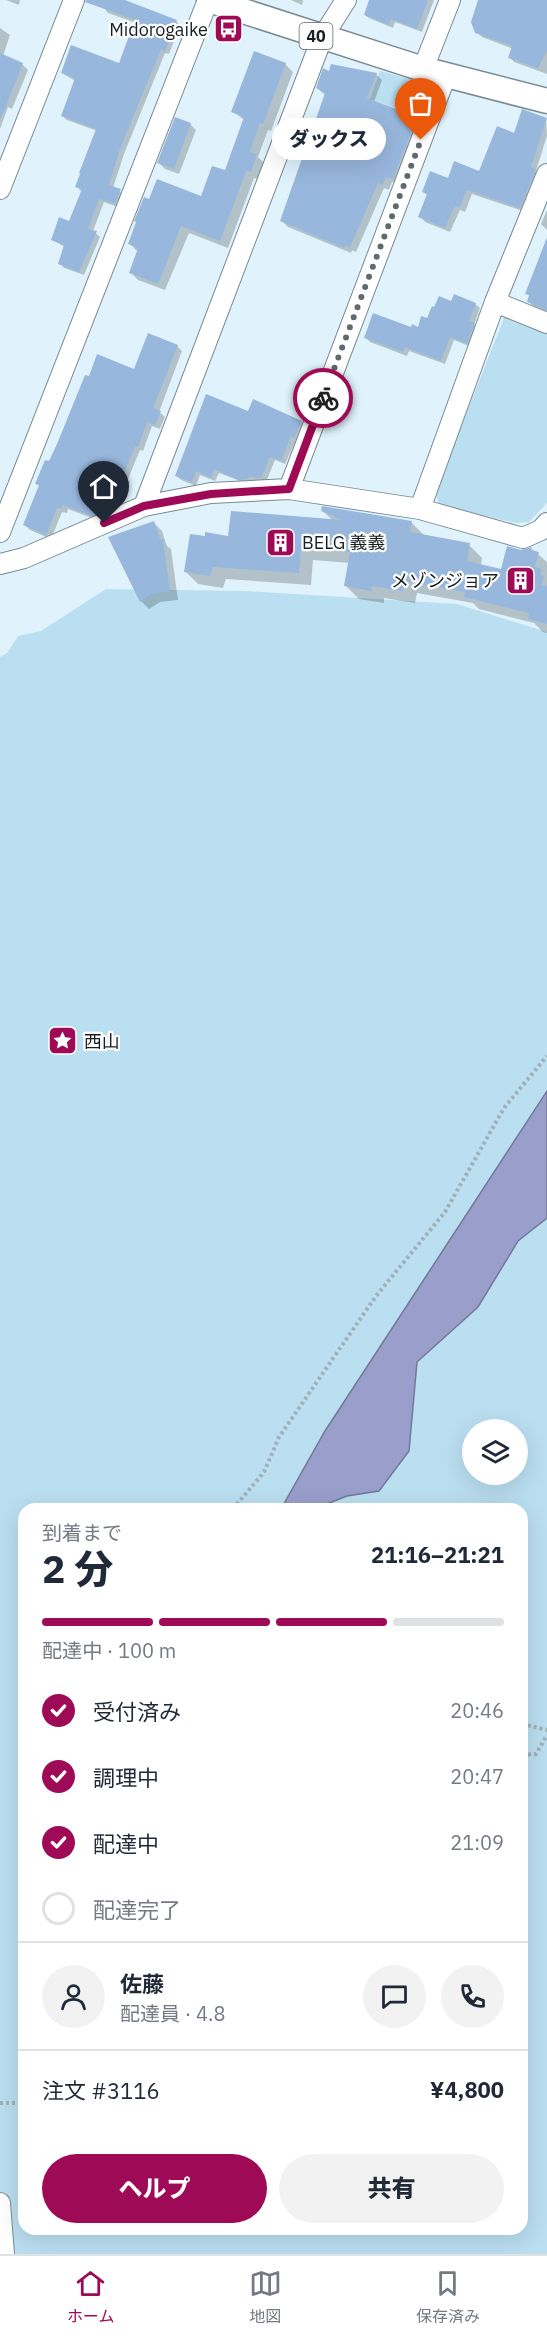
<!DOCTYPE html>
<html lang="ja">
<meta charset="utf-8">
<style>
body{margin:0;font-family:"IBM Plex Sans","Noto Sans JP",sans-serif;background:#f2f2f3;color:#1f2937;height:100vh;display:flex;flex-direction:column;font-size:22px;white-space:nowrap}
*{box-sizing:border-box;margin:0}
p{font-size:20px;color:#747a83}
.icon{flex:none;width:33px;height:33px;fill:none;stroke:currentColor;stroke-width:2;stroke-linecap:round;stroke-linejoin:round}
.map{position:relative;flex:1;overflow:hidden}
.drawer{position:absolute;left:18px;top:1503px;width:510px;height:732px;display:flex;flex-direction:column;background:#fff;border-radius:18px;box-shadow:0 6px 24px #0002}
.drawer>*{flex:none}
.tools{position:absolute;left:462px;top:1419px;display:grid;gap:12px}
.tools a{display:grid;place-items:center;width:66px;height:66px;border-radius:50%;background:#fff;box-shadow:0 6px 24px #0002;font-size:30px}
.pin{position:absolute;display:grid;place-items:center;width:51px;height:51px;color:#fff;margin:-62px -26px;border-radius:50% 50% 50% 0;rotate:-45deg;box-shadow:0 0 6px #0007}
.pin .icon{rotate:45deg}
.courier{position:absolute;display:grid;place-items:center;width:60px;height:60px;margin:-30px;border:4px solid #9e0a55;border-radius:50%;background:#fff;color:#222;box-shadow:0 2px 8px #0007}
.bubble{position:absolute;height:42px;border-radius:21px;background:#fff;box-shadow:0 6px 24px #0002;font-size:20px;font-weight:800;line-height:42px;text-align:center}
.overview em{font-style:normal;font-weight:800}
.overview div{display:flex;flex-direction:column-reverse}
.overview{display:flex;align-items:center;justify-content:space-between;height:102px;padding:0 24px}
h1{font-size:39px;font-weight:800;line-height:45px}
.bar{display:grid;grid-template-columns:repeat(4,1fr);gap:9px 6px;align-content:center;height:72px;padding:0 24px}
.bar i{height:8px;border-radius:4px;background:#e0e1e3}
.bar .active{background:#9e0a55}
.bar p{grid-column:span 4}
.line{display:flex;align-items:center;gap:15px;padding:0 24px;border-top:2px solid #e0e1e3}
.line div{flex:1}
.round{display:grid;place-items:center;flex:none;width:63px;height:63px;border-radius:32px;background:#f2f2f3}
ol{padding:0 24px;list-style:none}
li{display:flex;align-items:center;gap:18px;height:66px}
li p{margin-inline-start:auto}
li .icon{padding:6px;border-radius:50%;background:#9e0a55;color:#fff;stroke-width:4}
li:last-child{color:#747a83}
li i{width:33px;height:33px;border:3px solid #e0e1e3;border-radius:50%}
.primary-button{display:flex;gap:12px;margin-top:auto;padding:12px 24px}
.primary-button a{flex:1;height:69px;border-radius:36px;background:#9e0a55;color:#fff;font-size:24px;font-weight:800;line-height:69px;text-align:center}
.primary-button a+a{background:#f2f2f3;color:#1f2937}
.tab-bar{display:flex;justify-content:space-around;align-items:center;height:84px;border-top:2px solid #e0e1e3;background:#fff;font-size:16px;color:#747a83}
.tab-bar a{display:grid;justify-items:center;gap:3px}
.tab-bar .active{color:#9e0a55}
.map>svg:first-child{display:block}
</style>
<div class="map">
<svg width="547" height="2254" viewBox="0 0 547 2254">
<rect width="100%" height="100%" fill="#e0f3fc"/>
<path fill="#badff1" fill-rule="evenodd" d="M380,71L425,83L431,96L422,118L370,99Z
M506,313L547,329V503L529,522L517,523L440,507L435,492Z
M106,589L244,591L457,604L547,632V1091L325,1431L281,1509H24V2229H522V1509H314L347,1496L379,1491L409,1451L417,1362L478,1307L518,1241L547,1218V2254H0V657L7,653L18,636L41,631ZM472,1430H518V1474H472Z"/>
<path fill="#9a9ecb" stroke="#737899" stroke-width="1.5" d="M547,1091V1218L518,1241L478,1307L417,1362L409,1451L379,1491L347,1496L314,1509H281L325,1431Z"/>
<path fill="#0003" d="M6,0H20L19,5Z
M107,0H119L176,21L180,26L169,54L165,53L124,154L113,188L125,195L120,208L104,202L93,231L100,237L84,275L64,268L60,263L65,247L52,240L70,223L82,192L77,187L97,131L67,120L62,116L75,81L62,73L120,65L136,23L108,13L104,8Z
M291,0H303L302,5Z
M371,0H434L422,32L395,22L393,28L369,18L365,15Z
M480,0H547V74L514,62L510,57L513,49L482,37L477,32Z
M0,28L10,35L3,56L22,64L28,70L12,109L8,107L0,129Z
M285,64L293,72L271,131L268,130L258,157L264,163L259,179L254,178L228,248L189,233L165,290L138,280L130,272L138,252L130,244L202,198L225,172L245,121L233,111Z
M330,73L376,74L382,80L374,102L416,118L422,124L399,184L392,182L389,190L384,188L356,252L352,250L351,253L288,227L282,221L325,95L317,88Z
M546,119L547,136L536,171L541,175L526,212L472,194L465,212L460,210L450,232L425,222L420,216L428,196L423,191L448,180L480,173L515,134Z
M190,124L196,130L179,174L165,169L159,163Z
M547,210V230L541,224Z
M547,237V312L534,307L529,302L530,297L527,293Z
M452,303L475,304L480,308L474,325L478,329L471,347L454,340L445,364L409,351L407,356L370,342L365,337L418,329Z
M177,346L182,351L159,412L165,417L160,429L152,426L143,451L140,450L118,503L121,506L97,520L68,509L67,513L62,512L51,539L30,530L25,525L40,487L37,483L49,463L135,371Z
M249,413L301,422L305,426L299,441L296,440L285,464L275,460L266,482L252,481V483H245L219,473L215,481L200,475L196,486L181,480L177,476Z
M322,510L411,522L424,535L469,545L482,558L481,565L502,570L520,551L532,549L547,562V633L543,632L534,623L479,609L473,603L417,593L415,603L384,598V603L359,599L346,586L350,563L313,560L311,585L226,579L223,588L198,584L185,571L230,538L333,521Z
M154,523L162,531L167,546L171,549L178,600L160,602L149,609L141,601Z"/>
<path fill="#98b7dd" d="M86,0H125L177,20L165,51L161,49L120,149L109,185L121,189L115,204L99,199L88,229L97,231L79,272L58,264L64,245L51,240L59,217L69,221L82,189L75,187L80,174L79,173L96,129L61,116L75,78L61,73L71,45L119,63L135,20L85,2Z
M369,0H428L417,29L391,19L389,25L364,15Z
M478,0H547V51L538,68L508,58L512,46L475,33L471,22Z
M254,51L286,63L263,124L260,123L250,152L257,154L251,172L246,171L220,241L181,226L158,284L129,273L138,248L128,244L136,222L134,221L144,197L149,199L157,179L201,196L212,166L225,170L244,117L231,112Z
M0,53L23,63L1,118H0Z
M331,64L377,73L367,98L417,117L393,179L386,177L383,185L378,183L350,247L346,245L344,248L280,221L325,93L316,88L323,68L329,71Z
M522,109L547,118L531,167L536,169L520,208L467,190L459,208L455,206L445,228L418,217L427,194L422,192L430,171L448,178L454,161L479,171L497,126L514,133Z
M175,117L191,123L174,169L157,163Z
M546,240L547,241V310L527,302L529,295L525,294Z
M454,294L476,303L469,321L475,323L467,344L450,337L441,361L405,347L403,352L364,338L373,313L411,327L412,324L418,327L421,316L427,318L432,306L434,307L439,296L451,301Z
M148,333L178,345L153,408L161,411L155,425L147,422L138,447L135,446L114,498L117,500L114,506L91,516L63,505L61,509L57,508L46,535L23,525L39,485L35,484L45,460L49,461L57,444L85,375L89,376L97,354L134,369Z
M206,394L248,411L253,399L302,421L294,438L291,436L281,461L270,457L261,478L248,477L247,479L239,480L214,469L211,478L196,471L192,482L175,476Z
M322,506L412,521L410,532L470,543L467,561L501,569L507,546L521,550L532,547L531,550L539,552L535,567L542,569L540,575L544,576L541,585L547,586V624L528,619L529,613L464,597L465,592L404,581L402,591L372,586L371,591L344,586L350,552L301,548L299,573L213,567L210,576L184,572L190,534L205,536V532L228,536L231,511L342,520L321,511Z
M154,521L160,539H163L170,591L151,594L140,602L108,537Z"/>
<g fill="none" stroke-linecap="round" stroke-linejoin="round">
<defs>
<path id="minor" d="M423,69L450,0
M0,189L74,0
M495,302L547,323
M289,489L446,75
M144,506L322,38L346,0
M420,509L495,302L547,174
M0,532L208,0
M0,564L24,558L144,506L211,493L289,489L420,509L523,538L541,530L547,523
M0,2203L4,2254"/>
<path id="major" d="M209,0L423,69L547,101"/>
</defs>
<use href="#minor" stroke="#798a92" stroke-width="22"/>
<use href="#major" stroke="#798a92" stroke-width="27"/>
<path stroke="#a1b0b7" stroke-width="4" stroke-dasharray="3 3" stroke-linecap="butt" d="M233,1509L264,1472L279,1437L376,1296L445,1212L504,1108L547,1056
M522,1724L547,1730
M522,1755L536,1754L547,1735
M0,2103H24"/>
<use href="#minor" stroke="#fff" stroke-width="20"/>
<use href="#major" stroke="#fff" stroke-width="24"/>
</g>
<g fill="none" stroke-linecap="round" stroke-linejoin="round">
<path stroke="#5f6a6f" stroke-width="6" stroke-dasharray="0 10.8" d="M323,398L421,140"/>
<path stroke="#9e0a55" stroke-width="8" d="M104,523L144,506L211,494L289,489L323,398"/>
</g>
<defs>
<symbol id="bus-square" viewBox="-11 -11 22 22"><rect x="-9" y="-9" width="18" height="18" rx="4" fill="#9e0a55" stroke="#fff"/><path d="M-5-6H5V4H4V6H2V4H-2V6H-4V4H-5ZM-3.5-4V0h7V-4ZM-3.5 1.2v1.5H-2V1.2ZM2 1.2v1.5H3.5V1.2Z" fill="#fff"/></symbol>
<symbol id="building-square" viewBox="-11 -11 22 22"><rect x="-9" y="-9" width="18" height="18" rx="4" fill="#9e0a55" stroke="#fff"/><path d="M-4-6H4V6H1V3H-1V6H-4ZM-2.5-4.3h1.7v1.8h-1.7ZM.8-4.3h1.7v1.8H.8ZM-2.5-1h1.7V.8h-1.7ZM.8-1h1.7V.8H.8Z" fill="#fff"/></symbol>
<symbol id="sight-square" viewBox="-11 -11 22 22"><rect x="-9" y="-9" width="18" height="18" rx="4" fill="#9e0a55" stroke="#fff"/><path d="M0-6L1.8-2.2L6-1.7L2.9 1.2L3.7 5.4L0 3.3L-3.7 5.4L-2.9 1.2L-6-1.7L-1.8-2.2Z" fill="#fff"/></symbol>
</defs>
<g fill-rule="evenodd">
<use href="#bus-square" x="212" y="12" width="33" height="33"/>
<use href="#building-square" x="264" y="526" width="33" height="33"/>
<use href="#building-square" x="504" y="564" width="33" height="33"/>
<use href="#sight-square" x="46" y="1024" width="33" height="33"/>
</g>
<g text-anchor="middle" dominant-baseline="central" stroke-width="4.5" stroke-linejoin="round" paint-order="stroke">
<rect fill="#fff" stroke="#5e6365" stroke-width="1.5" x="299.5" y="23" width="33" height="26" rx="4.5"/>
<g font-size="16" font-weight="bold" fill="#192023">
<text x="316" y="36">40</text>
</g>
<g font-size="18" fill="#192023" stroke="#fff" text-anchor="end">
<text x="208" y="29">Midorogaike</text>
<text x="302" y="542" text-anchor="start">BELG 義義</text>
<text x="499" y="580">メゾンジョア</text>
<text x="84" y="1041" text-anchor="start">西山</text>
</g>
</g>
</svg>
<div class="tools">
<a><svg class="icon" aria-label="layers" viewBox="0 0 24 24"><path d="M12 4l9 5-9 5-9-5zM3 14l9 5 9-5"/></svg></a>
</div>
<div class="pin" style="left:421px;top:140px;background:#ea580c"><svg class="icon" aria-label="bag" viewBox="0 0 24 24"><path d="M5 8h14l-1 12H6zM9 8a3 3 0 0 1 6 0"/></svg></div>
<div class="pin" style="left:104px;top:523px;background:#1f2937"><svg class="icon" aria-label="home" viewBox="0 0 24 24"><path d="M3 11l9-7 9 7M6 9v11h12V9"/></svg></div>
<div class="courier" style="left:323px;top:398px"><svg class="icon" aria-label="bike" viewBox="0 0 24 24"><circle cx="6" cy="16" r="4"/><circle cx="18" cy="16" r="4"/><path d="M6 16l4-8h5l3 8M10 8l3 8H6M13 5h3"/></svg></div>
<div class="bubble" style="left:272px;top:118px;width:114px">ダックス</div>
<section class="drawer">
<div class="overview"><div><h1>2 分</h1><p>到着まで</p></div><em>21:16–21:21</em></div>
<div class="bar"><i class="active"></i><i class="active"></i><i class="active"></i><i></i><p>配達中 · 100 m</p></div>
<ol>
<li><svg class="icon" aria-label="check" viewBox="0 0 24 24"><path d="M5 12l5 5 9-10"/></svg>受付済み<p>20:46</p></li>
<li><svg class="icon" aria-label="check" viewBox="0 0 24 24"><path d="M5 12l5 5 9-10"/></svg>調理中<p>20:47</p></li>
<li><svg class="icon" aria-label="check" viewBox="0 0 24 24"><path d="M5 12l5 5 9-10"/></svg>配達中<p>21:09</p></li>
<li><i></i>配達完了</li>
</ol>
<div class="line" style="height:108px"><a class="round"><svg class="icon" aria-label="person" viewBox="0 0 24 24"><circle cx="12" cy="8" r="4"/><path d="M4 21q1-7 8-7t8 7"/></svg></a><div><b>佐藤</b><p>配達員 · 4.8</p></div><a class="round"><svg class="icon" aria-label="chat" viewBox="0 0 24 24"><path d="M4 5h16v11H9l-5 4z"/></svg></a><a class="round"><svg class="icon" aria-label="phone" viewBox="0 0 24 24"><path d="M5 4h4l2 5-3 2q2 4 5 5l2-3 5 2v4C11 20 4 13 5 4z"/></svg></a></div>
<div class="line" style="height:78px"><div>注文 #3116</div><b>¥4,800</b></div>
<div class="primary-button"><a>ヘルプ</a><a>共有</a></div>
</section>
</div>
<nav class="tab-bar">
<a class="active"><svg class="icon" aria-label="home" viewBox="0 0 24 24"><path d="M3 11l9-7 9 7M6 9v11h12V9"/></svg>ホーム</a>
<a><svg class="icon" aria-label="map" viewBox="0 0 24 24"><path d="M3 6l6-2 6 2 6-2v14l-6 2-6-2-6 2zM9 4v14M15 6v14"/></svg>地図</a>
<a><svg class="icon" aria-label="saved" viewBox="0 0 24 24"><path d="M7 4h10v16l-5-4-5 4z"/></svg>保存済み</a>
</nav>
